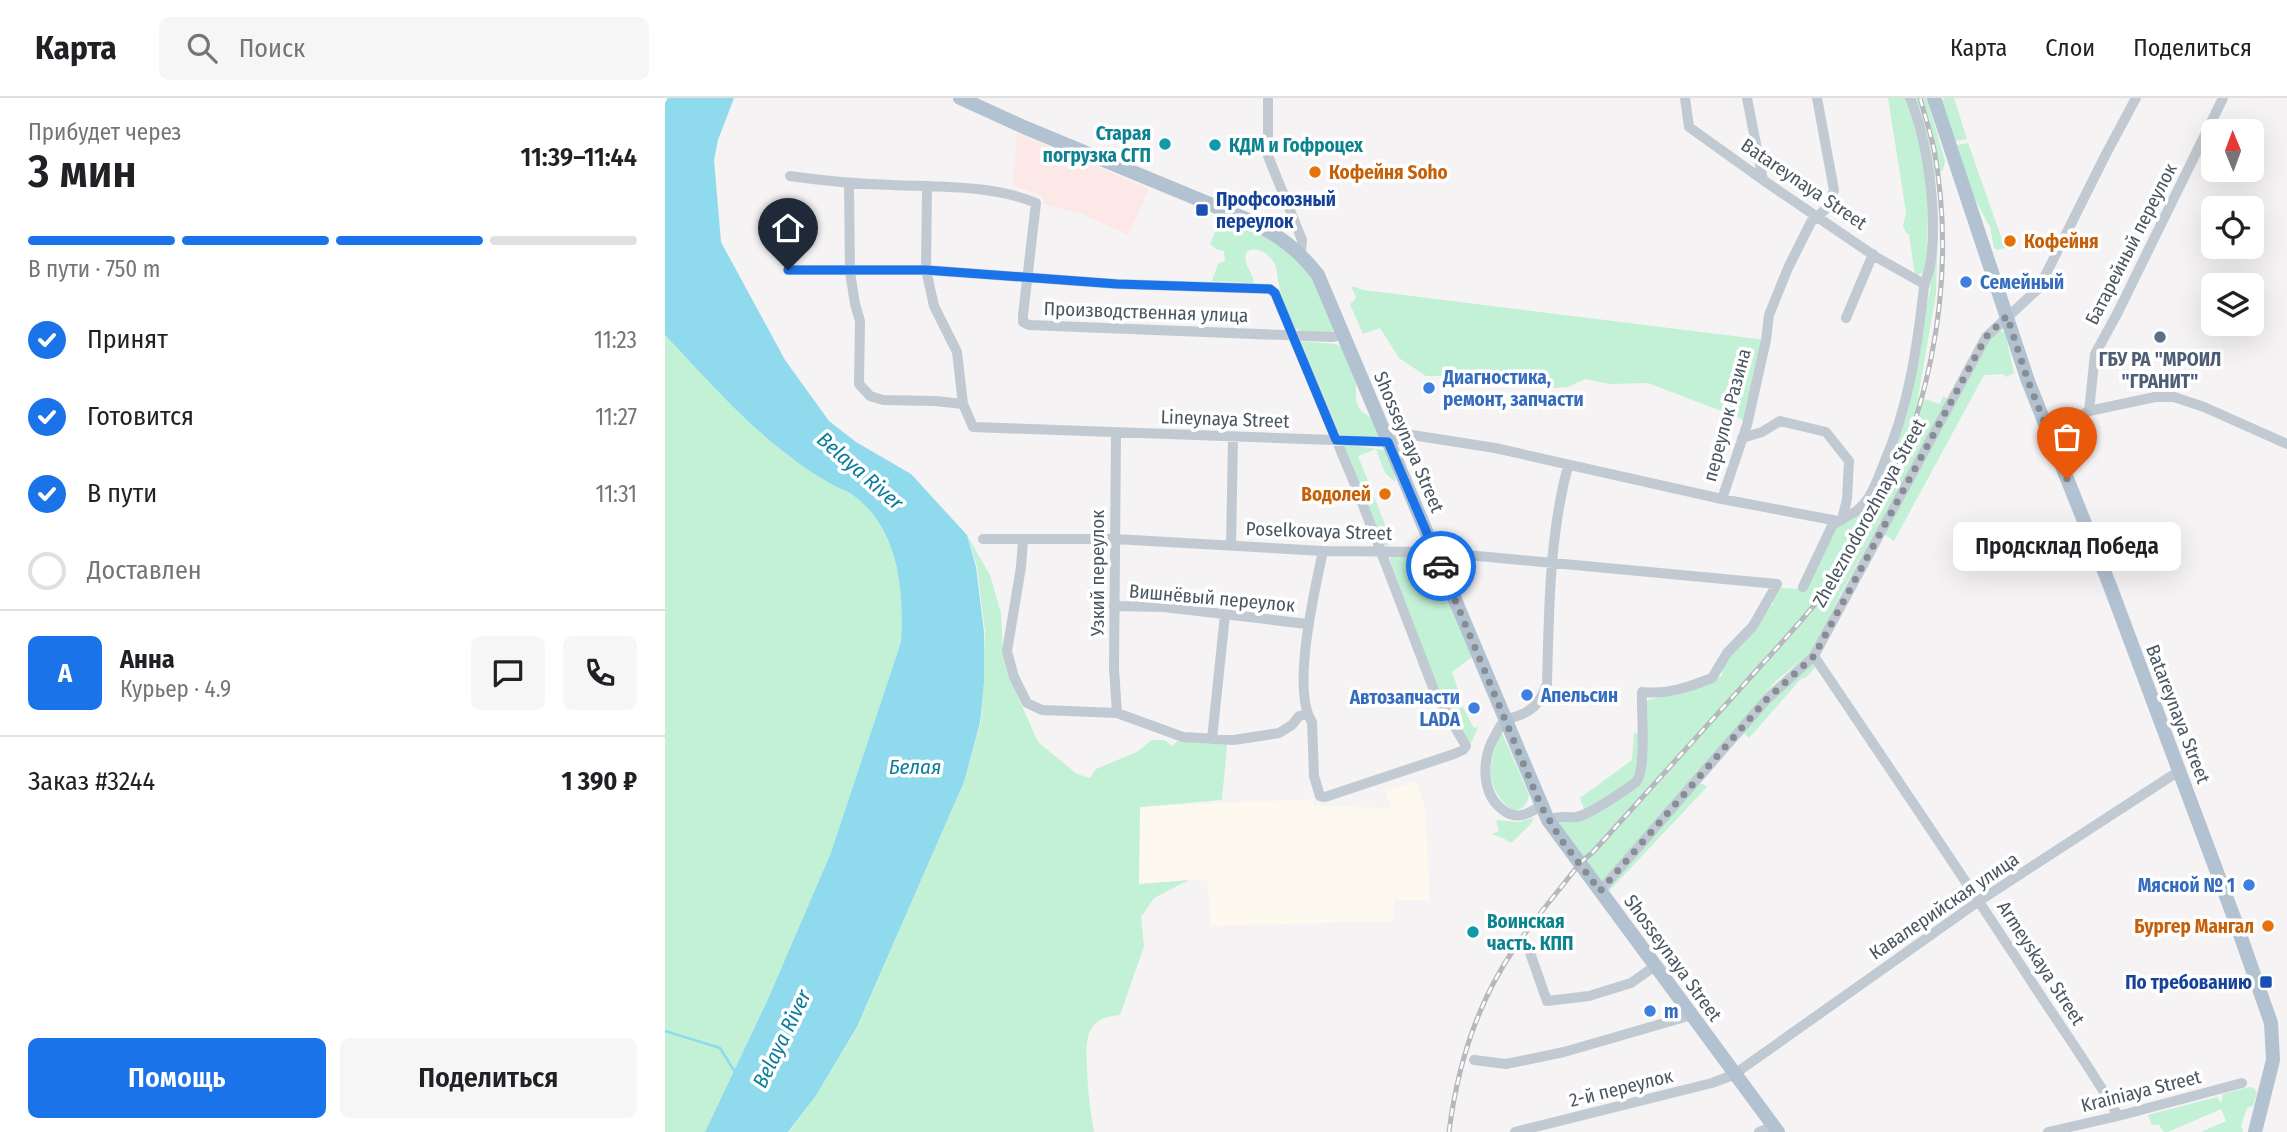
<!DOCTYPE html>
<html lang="ru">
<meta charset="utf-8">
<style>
body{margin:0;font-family:"Fira Sans Condensed",sans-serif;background:#f6f6f6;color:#202124;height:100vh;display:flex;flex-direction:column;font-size:26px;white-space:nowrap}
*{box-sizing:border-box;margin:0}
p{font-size:23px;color:#757577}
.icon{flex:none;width:38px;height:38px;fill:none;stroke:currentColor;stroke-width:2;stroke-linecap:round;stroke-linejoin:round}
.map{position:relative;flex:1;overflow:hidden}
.panel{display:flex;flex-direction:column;background:#fff;width:665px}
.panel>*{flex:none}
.needle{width:46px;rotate:359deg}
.tools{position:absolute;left:1536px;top:21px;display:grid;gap:14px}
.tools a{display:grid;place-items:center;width:63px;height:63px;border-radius:10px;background:#fff;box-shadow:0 7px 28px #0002;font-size:35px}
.pin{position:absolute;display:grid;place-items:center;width:60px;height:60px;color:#fff;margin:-72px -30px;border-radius:50% 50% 50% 0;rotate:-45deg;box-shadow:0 0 7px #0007}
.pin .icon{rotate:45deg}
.courier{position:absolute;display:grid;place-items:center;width:70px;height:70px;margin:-35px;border:5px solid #1a73e8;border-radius:50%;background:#fff;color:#222;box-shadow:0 2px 9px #0007}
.bubble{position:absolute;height:49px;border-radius:10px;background:#fff;box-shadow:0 7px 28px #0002;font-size:23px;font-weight:600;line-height:49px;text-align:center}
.summary em{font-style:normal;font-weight:600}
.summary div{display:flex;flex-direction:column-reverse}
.summary{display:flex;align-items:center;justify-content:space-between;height:119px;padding:0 28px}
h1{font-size:46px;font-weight:600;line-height:52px}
.bar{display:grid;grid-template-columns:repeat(4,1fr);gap:10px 7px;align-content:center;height:84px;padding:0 28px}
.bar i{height:9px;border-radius:5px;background:#e0e0e0}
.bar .active{background:#1a73e8}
.bar p{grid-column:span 4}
.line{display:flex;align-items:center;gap:18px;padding:0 28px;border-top:2px solid #e0e0e0}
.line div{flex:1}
.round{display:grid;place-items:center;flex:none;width:74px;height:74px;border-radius:10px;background:#f6f6f6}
ol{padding:0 28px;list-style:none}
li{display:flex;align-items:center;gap:21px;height:77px}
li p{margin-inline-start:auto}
li .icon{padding:7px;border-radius:50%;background:#1a73e8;color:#fff;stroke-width:4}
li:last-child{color:#757577}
li i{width:38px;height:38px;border:4px solid #e0e0e0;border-radius:50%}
.button{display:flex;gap:14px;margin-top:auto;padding:14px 28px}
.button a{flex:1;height:80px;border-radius:10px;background:#1a73e8;color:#fff;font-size:28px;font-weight:600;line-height:80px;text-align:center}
.button a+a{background:#f6f6f6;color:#202124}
header{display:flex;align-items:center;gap:42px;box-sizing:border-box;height:98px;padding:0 35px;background:#fff;border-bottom:2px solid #e0e0e0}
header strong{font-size:33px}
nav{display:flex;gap:38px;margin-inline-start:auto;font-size:24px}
.search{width:490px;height:63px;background:#f6f6f6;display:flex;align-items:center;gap:18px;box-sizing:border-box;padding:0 24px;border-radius:10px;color:#757577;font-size:26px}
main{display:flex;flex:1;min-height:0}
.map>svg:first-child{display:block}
</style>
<header>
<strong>Карта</strong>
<div class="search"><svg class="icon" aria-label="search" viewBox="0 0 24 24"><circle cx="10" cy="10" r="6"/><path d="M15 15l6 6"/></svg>Поиск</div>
<nav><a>Карта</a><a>Слои</a><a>Поделиться</a></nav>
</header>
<main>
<section class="panel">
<div class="summary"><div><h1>3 мин</h1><p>Прибудет через</p></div><em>11:39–11:44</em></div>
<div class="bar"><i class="active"></i><i class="active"></i><i class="active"></i><i></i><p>В пути · 750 m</p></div>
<ol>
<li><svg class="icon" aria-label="check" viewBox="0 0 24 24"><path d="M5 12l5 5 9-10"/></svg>Принят<p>11:23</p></li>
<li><svg class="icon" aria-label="check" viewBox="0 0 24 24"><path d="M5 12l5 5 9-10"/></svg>Готовится<p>11:27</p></li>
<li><svg class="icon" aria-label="check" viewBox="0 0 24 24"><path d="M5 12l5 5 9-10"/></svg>В пути<p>11:31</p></li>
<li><i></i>Доставлен</li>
</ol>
<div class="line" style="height:126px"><b class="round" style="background:#1a73e8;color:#fff">А</b><div><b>Анна</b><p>Курьер · 4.9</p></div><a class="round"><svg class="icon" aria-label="chat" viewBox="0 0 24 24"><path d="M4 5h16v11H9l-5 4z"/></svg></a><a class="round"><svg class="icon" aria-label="phone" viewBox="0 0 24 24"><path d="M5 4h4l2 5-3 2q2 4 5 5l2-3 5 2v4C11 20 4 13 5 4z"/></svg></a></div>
<div class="line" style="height:91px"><div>Заказ #3244</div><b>1 390 ₽</b></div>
<div class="button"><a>Помощь</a><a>Поделиться</a></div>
</section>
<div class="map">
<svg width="1622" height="1034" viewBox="0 0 1622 1034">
<rect width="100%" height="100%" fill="#f5f3f3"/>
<path fill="#fdf9ef" d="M751,683L760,709L765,802H729V823L546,828L542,781L474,786L475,709L649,701L648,708L726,710L721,694Z"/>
<path fill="#fce8e6" d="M352,35L484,91L463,137L415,115L378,106V98L348,87Z"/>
<path fill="#c3f1d5" d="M1223,0H1244L1261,65L1263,114L1261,170L1260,174L1250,178L1244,136L1241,135L1238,128L1241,114Z
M1247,0H1262L1280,63L1278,72L1270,76L1273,131L1271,196L1253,299L1275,306L1278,298L1283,302L1174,499L1149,552L1111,583L937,786L894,727L895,723L912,724L973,684L979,608L983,602L1033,589L1057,578L1058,565L1104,509L1109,506L1107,504L1116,490L1138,491L1170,428L1189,419L1223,361L1265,193L1268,108Z
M1281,0H1289L1302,41L1291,43L1289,41L1277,2Z
M1303,45L1340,150L1332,152L1329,150L1325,129L1306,94L1292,47Z
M557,118C577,126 599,133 617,145C639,160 664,206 669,232L666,235L634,233L629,229C623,217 617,201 614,187C612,180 613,172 609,165C603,151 576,144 581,164C583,172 588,177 589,185L547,183L553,166L560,163L559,153L551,151L545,146Z
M686,188L699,192L1101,242L1082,327L1075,320L983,285L945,286L920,281L903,289L888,290L796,278H761L734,260L715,230L698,236L685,206L691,200Z
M1333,233L1340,234L1349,275L1341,279L1338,276L1319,277L1229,443L1220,437L1327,237Z
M0,237C35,274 70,314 109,346C125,359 143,373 161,383C169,388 177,391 185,395C234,428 239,492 236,544L165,757L103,901L40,1034H0Z
M636,243L671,246L676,249L691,283V302L695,312L706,320L714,336L713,339H676Z
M678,346L719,352C724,361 731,373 730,384L720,375L711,351L693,358L723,434V448H718Z
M302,437L325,477L336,515L338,553L353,599L373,644L412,676L425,680L431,671L472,654L487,642H499L507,648L515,641L562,646L557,702L475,709L474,786L524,782L489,800L476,819L479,848L455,917C418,919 421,945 422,973C423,994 425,1014 429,1034H124L150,999L192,930L299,684L316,624L320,534L312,469Z
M761,458L765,461L772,474L807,559L787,574L794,594H777L771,591L725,462L726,459Z
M1147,564L1152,568L1139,581L1137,580L1134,583L1084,640L1079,635L1106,602Z
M779,598H792L809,630L813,629L806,645L803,646L777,600Z
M837,635L864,697C862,708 857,712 847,712C819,691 822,663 837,635Z
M969,635L975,636L971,681L919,711L915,700L967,662Z
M1034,686H1038L1042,689L942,795V790Z
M869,720L865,727L846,745L838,740L826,736L834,733L831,722L853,724Z
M1584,989L1589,990L1592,995L1588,1008L1582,1010L1576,1028L1578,1034H1536L1561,1023L1556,1011L1503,1034H1499L1494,1027H1487L1483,1017L1552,999L1556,1005L1558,996Z"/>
<path fill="#90daee" d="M3,0H69L53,42L49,62L56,144L120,262L164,323L191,344L246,376L302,437L311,469L319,534V584L315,625L299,684L192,929L150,999L123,1034H40L103,901L165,757L236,544C239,492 234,428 185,395C177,391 169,388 161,383C143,373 125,359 109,346C70,314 35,274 0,237V5Z"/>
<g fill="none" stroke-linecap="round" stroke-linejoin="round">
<path stroke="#90daee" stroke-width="2.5" d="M0,933L55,950L70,974"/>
<path stroke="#c1cad2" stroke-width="10" d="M603,0V58L637,142L636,155
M1020,0L1024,29L1098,82L1211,159L1259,186
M1082,0L1098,82
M125,78C159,83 192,86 227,87C272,89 330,87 371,105L358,217V224L364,227L667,239L678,237
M184,85L185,174L190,206L195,223L194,286L205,298L218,302L270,303L298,306
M262,89L261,172L269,208L292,254L298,306L308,329L723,344L747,337L830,350L1057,401L1173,423
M123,172H261L452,186L605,191L610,195L693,394L770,595L801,648L798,652L789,656L660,699L655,698L649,678L647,624C626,593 650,490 658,453
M1181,220L1208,156
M1424,313L1430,256L1452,216L1558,0
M451,335L449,571L452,615
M1384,335L1424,313L1490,299H1509L1539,309L1622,346
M1077,340L1097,334L1115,323L1161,334L1184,363L1182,401L1177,422
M1057,401L1082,327L1101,242L1104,217L1123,170L1146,124L1162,110L1169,92L1152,0
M318,441H450L658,453L770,454L1112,486L1088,528L1062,555L1047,580C1024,589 1002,597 977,594C976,613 982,671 971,684C961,692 922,718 911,719C899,720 896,717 883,722
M358,442L356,469L342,553L349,579L362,605L377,612L452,615L518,639L569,642L614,635L627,627L634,618L642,616
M566,447L568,340
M1138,489L1167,428C1181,416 1192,418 1204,399C1210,389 1215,376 1219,365C1244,308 1252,250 1259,189C1260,182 1264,175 1265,168C1273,119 1264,47 1245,0
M449,508L499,509L642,526
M1149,558C1223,668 1298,778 1370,889C1398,932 1428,973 1453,1018
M547,641L560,517
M876,708C864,715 854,722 841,714C815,698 816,660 831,636C833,632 836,625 840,623C843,620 851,619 855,617C871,611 876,601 882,586C884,513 884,439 903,368
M935,793L1102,601L1149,558L1321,239L1374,190L1441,56L1471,0
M864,852L882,903L924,898L966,885L990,868
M809,962L841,966L899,954L1027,917
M850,1034L1047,985L1068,977L1314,803L1514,673
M1094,1034L1108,1028
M1383,1034L1453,1018L1577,985"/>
<path stroke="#b3c2d1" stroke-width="14" d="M295,0L361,30L586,123C615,139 632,150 653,177L883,722L1113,1034
M1269,0L1363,283L1445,488L1571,825L1606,925L1608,962L1590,1034"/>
<defs>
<path id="rail" d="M784,1034C792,970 812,905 849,851C869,821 893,794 915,765L928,754C977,700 1025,646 1074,592C1113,548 1156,504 1189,454C1263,337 1294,188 1269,51C1265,34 1260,17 1255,0"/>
</defs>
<use href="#rail" stroke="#b5b8bd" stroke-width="5"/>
<use href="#rail" stroke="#fff" stroke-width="2.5" stroke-dasharray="8" stroke-linecap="butt"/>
</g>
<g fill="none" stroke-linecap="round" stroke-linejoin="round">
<path stroke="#868d94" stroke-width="7" stroke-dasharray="0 12.6" d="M776,468L876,708L895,740L935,793L1102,601L1149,558L1321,239L1342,218L1363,283L1402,381"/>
<path stroke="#1a73e8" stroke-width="9" d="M123,172H261L452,186L605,191L610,195L671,342L723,344L776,468"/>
</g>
<g fill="#0f9aa8" stroke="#fff" stroke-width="2.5">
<circle cx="500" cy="46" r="7"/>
<circle cx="550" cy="47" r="7"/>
<circle cx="808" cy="834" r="7"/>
</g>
<g fill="#e8710a" stroke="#fff" stroke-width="2.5">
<circle cx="650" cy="74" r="7"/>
<circle cx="1345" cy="143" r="7"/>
<circle cx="720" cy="396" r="7"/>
<circle cx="1603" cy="828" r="7"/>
</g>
<g fill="#1a4fb4" stroke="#fff" stroke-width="2.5">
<rect x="530" y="105" width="14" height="14" rx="3.5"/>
<rect x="1594" y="877" width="14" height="14" rx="3.5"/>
</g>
<g fill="#3f7fe0" stroke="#fff" stroke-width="2.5">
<circle cx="1301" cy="184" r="7"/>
<circle cx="764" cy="290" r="7"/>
<circle cx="862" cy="597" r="7"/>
<circle cx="809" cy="610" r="7"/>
<circle cx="1584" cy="787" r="7"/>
<circle cx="985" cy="913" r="7"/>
</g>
<circle fill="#5c6f8a" stroke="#fff" stroke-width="2.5" cx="1495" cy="239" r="7"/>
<g text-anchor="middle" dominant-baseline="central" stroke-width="7" stroke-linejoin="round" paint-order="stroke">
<g font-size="19" font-weight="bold" fill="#0d838f" stroke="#fff" text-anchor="start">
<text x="486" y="35" text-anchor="end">Старая<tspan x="486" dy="22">погрузка СГП</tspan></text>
<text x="564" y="47">КДМ и Гофроцех</text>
<text x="822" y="823">Воинская<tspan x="822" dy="22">часть. КПП</tspan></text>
</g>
<g font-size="19" font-weight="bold" fill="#c56008" stroke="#fff" text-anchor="start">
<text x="664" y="74">Кофейня Soho</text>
<text x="1359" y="143">Кофейня</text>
<text x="706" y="396" text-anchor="end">Водолей</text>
<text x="1589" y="828" text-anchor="end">Бургер Мангал</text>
</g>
<g font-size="19" fill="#4a5661" stroke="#fff">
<text transform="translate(1139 86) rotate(34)">Batareynaya Street</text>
<text transform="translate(1466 146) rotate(-63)">Батарейный переулок</text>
<text transform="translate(481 214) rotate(2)">Производственная улица</text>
<text transform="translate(1062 317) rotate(-75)">переулок Разина</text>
<text transform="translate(560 321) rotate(2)">Lineynaya Street</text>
<text transform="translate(744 344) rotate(67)">Shosseynaya Street</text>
<text transform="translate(1204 415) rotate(-61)">Zheleznodorozhnaya Street</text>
<text transform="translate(654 433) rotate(2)">Poselkovaya Street</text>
<text transform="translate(432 475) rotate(-90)">Узкий переулок</text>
<text transform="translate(547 500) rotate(5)">Вишнёвый переулок</text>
<text transform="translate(1513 616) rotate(69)">Batareynaya Street</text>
<text transform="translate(1279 808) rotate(-34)">Кавалерийская улица</text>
<text transform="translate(1008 860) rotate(54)">Shosseynaya Street</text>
<text transform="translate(1376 865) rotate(57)">Armeyskaya Street</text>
<text transform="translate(956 990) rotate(-14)">2-й переулок</text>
<text transform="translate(1476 993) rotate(-14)">Krainiaya Street</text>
</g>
<g font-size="19" font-weight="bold" fill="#164399" stroke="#fff" text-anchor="start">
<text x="551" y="101">Профсоюзный<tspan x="551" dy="22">переулок</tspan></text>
<text x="1587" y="884" text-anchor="end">По требованию</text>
</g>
<g font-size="19" font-weight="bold" fill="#366cbe" stroke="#fff" text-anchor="start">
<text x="1315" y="184">Семейный</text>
<text x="778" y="279">Диагностика,<tspan x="778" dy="22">ремонт, запчасти</tspan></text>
<text x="876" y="597">Апельсин</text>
<text x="795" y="599" text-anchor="end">Автозапчасти<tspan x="795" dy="22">LADA</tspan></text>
<text x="1570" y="787" text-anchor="end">Мясной № 1</text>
<text x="999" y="913">m</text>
</g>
<g font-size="19" font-weight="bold" fill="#4e5e75" stroke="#fff">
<text x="1495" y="261">ГБУ РА "МРОИЛ<tspan x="1495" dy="22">"ГРАНИТ"</tspan></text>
</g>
<g font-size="21" font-style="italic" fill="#0c7c9b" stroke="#fff">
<text transform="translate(195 373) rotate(41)">Belaya River</text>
<text x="250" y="669">Белая</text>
<text transform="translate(117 941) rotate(-64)">Belaya River</text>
</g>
</g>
</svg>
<div class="tools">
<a><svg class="needle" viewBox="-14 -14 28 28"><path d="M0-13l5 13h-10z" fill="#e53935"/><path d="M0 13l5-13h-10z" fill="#757577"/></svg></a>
<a><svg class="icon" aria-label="locate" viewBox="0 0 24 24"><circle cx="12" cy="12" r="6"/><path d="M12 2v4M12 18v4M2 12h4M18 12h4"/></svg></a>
<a><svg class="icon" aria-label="layers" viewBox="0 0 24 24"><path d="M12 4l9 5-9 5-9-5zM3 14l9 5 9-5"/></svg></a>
</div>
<div class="pin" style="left:1402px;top:381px;background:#ea580c"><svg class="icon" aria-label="bag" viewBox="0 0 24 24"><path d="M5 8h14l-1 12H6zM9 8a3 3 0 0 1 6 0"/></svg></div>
<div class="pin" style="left:123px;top:172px;background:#1f2937"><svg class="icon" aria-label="home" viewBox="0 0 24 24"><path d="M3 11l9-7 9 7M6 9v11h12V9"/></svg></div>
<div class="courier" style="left:776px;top:468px"><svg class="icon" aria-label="car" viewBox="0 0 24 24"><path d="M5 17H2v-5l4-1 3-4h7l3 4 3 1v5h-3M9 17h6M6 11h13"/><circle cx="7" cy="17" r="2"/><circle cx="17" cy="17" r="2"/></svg></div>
<div class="bubble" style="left:1288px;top:424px;width:228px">Продсклад Победа</div>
</div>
</main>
